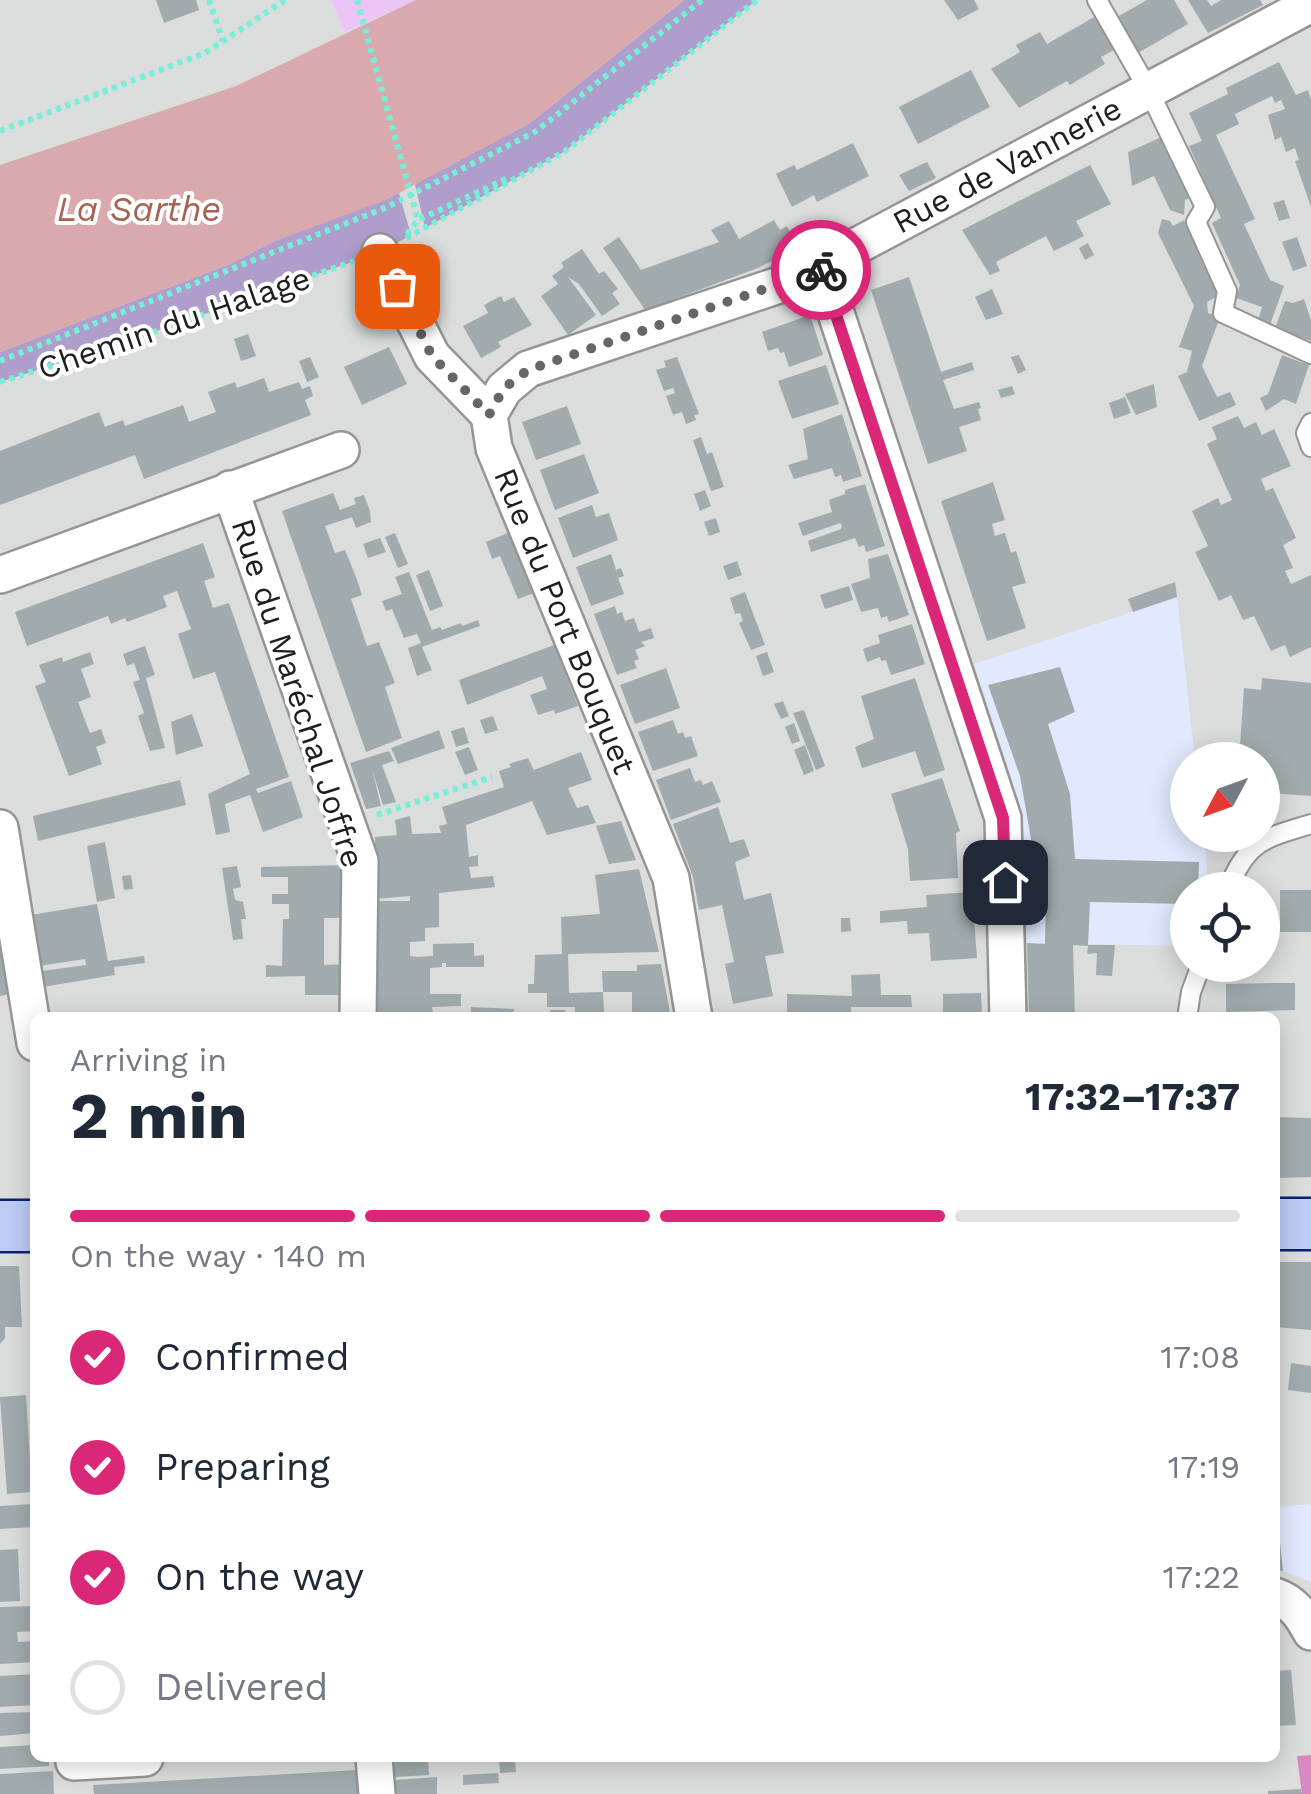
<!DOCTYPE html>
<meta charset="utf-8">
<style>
body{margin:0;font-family:"Work Sans",sans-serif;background:#f2f2f3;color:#1f2937;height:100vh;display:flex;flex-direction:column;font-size:38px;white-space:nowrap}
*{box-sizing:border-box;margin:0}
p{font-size:32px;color:#747a83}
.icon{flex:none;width:55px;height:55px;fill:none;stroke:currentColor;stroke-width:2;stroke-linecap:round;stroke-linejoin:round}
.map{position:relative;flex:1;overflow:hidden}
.details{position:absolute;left:30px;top:1012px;width:1250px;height:750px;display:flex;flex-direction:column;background:#fff;border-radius:15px;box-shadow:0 5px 25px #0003}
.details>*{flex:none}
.needle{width:65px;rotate:229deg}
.tools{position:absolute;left:1170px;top:742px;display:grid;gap:20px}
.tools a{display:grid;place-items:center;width:110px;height:110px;border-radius:50%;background:#fff;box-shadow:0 5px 25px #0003;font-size:50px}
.pin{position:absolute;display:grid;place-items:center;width:85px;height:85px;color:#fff;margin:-42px;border-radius:20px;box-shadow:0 5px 15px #0006}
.courier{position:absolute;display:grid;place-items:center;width:100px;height:100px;margin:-50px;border:8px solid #db2777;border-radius:50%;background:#fff;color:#222;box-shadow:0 2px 12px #0007}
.summary em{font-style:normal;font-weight:700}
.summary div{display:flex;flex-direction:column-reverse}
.summary{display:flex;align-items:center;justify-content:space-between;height:170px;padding:0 40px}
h1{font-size:65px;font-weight:700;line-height:75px}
.bar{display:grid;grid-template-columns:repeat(4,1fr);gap:15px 10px;align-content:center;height:120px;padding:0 40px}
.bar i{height:12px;border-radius:8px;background:#e0e1e3}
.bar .current{background:#db2777}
.bar p{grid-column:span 4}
ol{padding:0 40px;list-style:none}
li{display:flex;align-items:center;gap:30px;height:110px}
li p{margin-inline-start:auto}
li .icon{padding:10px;border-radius:50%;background:#db2777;color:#fff;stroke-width:4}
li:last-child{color:#747a83}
li i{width:55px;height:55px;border:5px solid #e0e1e3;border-radius:50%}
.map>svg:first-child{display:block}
</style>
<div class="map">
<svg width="1311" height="1794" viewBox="0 0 1311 1794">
<rect width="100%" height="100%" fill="#e5ebef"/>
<path fill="#dbdcdc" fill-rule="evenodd" d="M0,0H1311V1794H0ZM1188,760H1262V835H1188ZM1188,890H1262V965H1188ZM35,1018H1275V1758H35Z"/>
<path fill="#e0e9fd" d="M1177,597L1195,760H1188V835H1204L1207,865V890H1188L1187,946L1027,943L1024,840L1011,776L974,664Z
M1311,1504V1582L1283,1571L1278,1528V1507Z"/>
<path fill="#af9dcb" d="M684,0H757L564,152L425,228L415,184L530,123Z
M399,193L411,235L380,252L128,341L0,382V352L230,264L272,242Z"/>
<path fill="#eac5f5" d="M331,0H416L345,32Z"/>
<path fill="#d889c0" d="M1311,1755V1794H1302L1297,1756Z"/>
<path fill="#d9a9ad" d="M416,0H684L530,123L386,200L272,242L230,264L0,352V165L236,86Z"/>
<path fill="#a1abad" d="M156,0H196L199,10L164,23Z
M944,0H974L979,9L958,20Z
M1147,0H1174L1188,24L1138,53L1117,17Z
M1188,0H1207L1211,6L1221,0H1260L1263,5L1208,33Z
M1096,16L1116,49L1101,57L1105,64L1070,85L1067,81L1019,108L991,69L1020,52L1016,45L1040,32L1047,44Z
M1279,62L1296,95L1308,90L1311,100V207L1295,161L1299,160L1295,148L1286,152L1281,137L1275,140L1268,115L1285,109L1281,100L1275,103L1272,96L1235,114L1239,124L1216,135L1255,219L1244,224L1270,280L1284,286L1270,325L1258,321L1262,307L1236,298L1240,285L1212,223L1221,218L1189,146L1202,141L1189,113L1228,94L1226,88Z
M971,70L990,107L918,144L899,107Z
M1164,136L1192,197L1185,200L1184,215L1170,210L1154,176L1132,186L1128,152Z
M853,143L869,176L817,202L814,195L792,207L776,174L794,165L797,170Z
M927,162L936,178L909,191L899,175Z
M1090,165L1111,204L1076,221L1084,236L1054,251L1046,236L996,262L1000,271L990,275L962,230Z
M1284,200L1290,218L1279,221L1273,203Z
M1162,219L1170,221L1173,226L1184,220L1219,295L1207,302L1208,313L1220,317L1202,366L1217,397L1230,392L1236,405L1199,421L1178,376L1187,372L1192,351L1179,347L1194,306L1158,233Z
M774,220L780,230L787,226L798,248L758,268L645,310L603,248L619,237L641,270L719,242L711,230L729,221L739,239Z
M1297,237L1307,266L1293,271L1282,242Z
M1088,243L1094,255L1085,260L1079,248Z
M582,249L599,274L604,271L618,289L612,293L620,304L602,316L579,284L568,277L596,315L568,335L541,296L558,284L552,276L564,267L561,263Z
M909,277L941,372L972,362L974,370L943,380L954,409L979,402L981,408L978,409L981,420L959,427L967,451L928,464L871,290Z
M992,289L1003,314L986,320L975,297Z
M501,296L504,302L514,297L532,325L498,342L501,347L481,358L463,326L488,313L484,305Z
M1304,299L1311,320V341L1275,328L1285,301L1293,303Z
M810,315L823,355L789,367L784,352L780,353L778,348L768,351L762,332Z
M248,334L256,356L241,361L234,339Z
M389,347L407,384L362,405L344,367Z
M1019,355L1026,370L1018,374L1011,357Z
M1282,355L1309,365L1296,404L1284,399L1266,411L1260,398L1268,394Z
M310,357L319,377L307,382L299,361Z
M677,357L699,414L694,415L696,420L686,424L682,412L673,415L666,396L675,393L673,388L664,391L656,370L666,367L664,361Z
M826,365L839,404L792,419L778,381Z
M264,378L269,392L299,382L302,389L310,386L313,396L305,400L311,415L144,479L135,455L0,505V451L99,412L105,427L123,420L125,426L183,405L189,422L216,412L208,392L235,382L237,388Z
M1154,384L1157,407L1136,415L1125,394Z
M1012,386L1015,394L1001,398L998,390Z
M1125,397L1131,413L1114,419L1109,403Z
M567,406L581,444L536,460L522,422Z
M842,414L862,476L843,482L841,475L835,477L832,468L794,479L788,465L808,459L803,429Z
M1238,416L1244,428L1256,422L1262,435L1274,429L1291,466L1261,479L1266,491L1273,488L1296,538L1283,545L1293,568L1285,571L1291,584L1311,575V647L1290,657L1285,645L1271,651L1254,616L1243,620L1231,595L1219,601L1195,552L1208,546L1192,511L1218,498L1221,505L1232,500L1207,444L1217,439L1212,427Z
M701,437L707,454L712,452L724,487L711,491L693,440Z
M584,454L599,493L555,510L540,470Z
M993,482L1005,520L992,524L995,536L1005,533L1011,553L1016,551L1026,583L1012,587L1026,628L987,641L941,501Z
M865,484L885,546L866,552L864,545L859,547L855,538L811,552L808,541L841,529L842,526L840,523L803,536L798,523L832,512L829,500L845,494V490Z
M705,490L711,506L700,511L694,494Z
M333,493L340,510L356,504L354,498L364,495L370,511L371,522L356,528L352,517L325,526L335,553L345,550L356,577L362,595L351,599L367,646L379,642L395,683L385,687L402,738L366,752L282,511Z
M592,505L596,517L609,513L618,540L573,558L558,518Z
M716,518L720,532L709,536L704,522Z
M510,532L534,593L518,599L500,556L492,559L486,542Z
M395,533L408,564L398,568L385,537Z
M380,538L386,552L368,558L363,544Z
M203,543L215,577L204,581L213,608L229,603L289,777L256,789L258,793L291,781L303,817L263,832L250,795L225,804L230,832L216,835L208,794L250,774L215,672L193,679L178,634L191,629L177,591L163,596L167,607L127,622L125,618L111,624L108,616L27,646L15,612Z
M611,554L616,570L621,568L624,576L618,578L624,594L591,606L576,567Z
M888,554L909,615L889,622L887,616L881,618L878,608L861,612L851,584L870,578L868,559Z
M737,561L742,575L728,580L723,566Z
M429,570L443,606L430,611L416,575Z
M409,572L432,630L440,627L442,630L461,623L462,626L478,620L480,626L422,647L432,670L417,676L408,648L421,643L417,634L404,638L392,609L386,611L382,601L402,594L395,577Z
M1175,582L1177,597L1133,612L1128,599Z
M849,586L853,600L825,609L820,595Z
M745,592L765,645L751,650L739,623L743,621L740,613L735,614L730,598Z
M615,606L617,614L622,612L625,621L634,618L639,632L651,628L654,638L641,642L645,646L635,650L639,659L634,661L637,668L617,675L594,614Z
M912,624L925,664L891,675L886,660L881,661L880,657L867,662L863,649L880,643L878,635Z
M554,645L578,706L555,714L554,710L538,715L530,695L547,689L542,676L467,705L459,680Z
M145,646L155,675L146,678L165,748L150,751L138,716L144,713L133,682L140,680L134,663L127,666L123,654Z
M90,652L94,664L81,669L91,697L78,702L90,733L101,729L106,743L96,747L102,764L69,776L35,686L46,682L39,665L62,657L63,662Z
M767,652L774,672L763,676L756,656Z
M1060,667L1075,712L1048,724L1070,794L1075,859L1199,862L1198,890H1188V904L1090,902L1088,945H1115L1112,976L1096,975L1097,953L1087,954L1088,946L1073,945L1075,1018H1029L1027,943L1045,944L1046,883L1032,882L1031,839L1020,776L988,685Z
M666,668L680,708L635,724L620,685Z
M915,678L945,770L924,777L915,751L862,768L855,747L874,739L861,696Z
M1262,678L1311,683V796L1270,793L1271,777L1262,776V760H1239L1244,688L1261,690Z
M783,701L789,716L781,719L774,704Z
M804,710L825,766L816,770L793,713Z
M192,714L203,746L176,755L171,722Z
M493,716L498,730L485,734L480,720Z
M673,720L678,734L683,732L685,738L691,736L698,756L653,771L638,732Z
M794,723L800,741L792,744L785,727Z
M464,727L469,743L456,747L451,731Z
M439,730L445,748L398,764L391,748Z
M805,745L814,771L804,775L794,750Z
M469,747L478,770L465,775L455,752Z
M389,751L394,761L382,765L396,802L383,805L372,769L381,806L366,809L350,763Z
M581,752L592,780L568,788L577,808L588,805L596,823L547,835L532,801L466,825L469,857L478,855V866L469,867L471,878L493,876L495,887L439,893V927L425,928V941L410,942V956L417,957L433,956V944L474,943V956L484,955V967H446V963H442V967L430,968V994H461V1006L432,1007L433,1013L405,1012V1018H375V901H410V896L375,899V837L397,835L395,820L410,816L412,834L441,833L439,826L447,824L442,807L504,787L499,771L511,767L509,764L528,758L534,770Z
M690,768L695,782L701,780L703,785L712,781L721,802L671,820L656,780Z
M942,778L960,831L956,833L958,878L910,881L908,849L891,794Z
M180,780L186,805L38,841L33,816Z
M718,807L730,843L744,839L750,856L735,862L744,900L771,893L784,953L765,956L773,996L733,1004L725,964L734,962L722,905L699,910L693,877L673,824Z
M621,821L636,860L609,864L596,826Z
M105,842L115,898L97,902L87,846Z
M347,865L346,918H324V965L346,964V995H305V976L266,977V965L282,966L283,919H289V904H272V894H288V877H261V867Z
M237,866L241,887L233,889L235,900L243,902L246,919H241L243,939L233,940L222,868Z
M639,869L659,952L568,954L569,993L603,992L604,1012H575V1007H547V993H528V984H534L535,955L562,954L561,917L600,914L595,875Z
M131,875L133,889L124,890L122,876Z
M1280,890H1311V932H1280Z
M972,892L977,958L931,961L929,933L908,934L907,921L880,923V911L927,907L926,895Z
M97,904L108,961L144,956L145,963L114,967L115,975L37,988L35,972L86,965L85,959L39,966L31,915Z
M841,918H850L851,931L841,932Z
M0,946L10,994L0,996Z
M661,964L671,1018H632V992H603L602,971H637V965Z
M880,974L881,995H911L912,1007H851V1018H787V994L852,996L851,975Z
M1275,983H1295V1010L1226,1012V984Z
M981,993L982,1018H943V994Z
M471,1007L514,1009L513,1018H471Z
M550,1010H565V1018H550Z
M1276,1117L1311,1118V1177L1275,1178Z
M1275,1262H1311V1330L1275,1327Z
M0,1266H19L22,1327H5V1338L0,1344Z
M1291,1363L1311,1366V1393L1288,1390Z
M26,1395L32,1492L7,1494L0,1397Z
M33,1504L34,1527L0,1529V1506Z
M1275,1523H1278L1283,1571H1275Z
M18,1549L20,1601L0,1602V1550Z
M35,1606V1631L17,1632L18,1642L35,1641V1662L0,1664V1607Z
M1291,1670L1296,1725L1275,1726V1671Z
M35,1674V1705L0,1707V1676Z
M35,1712V1733L0,1736V1713Z
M35,1745V1758H49V1766L0,1769V1747Z
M394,1758H428L429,1775L395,1777Z
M499,1758H515L516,1772L500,1773Z
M358,1770L359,1794H94L93,1785Z
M53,1771L54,1794H0V1774Z
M498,1773L499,1783L463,1785V1775Z
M437,1777V1794H396V1780Z
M1301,1789L1302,1794H1268V1791Z"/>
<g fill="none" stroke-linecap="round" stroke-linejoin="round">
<defs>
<path id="lane" d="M1097,0L1148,89L1205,207L1196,222L1227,291L1223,313L1311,354
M1311,423L1306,433L1311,447
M1228,890C1246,841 1265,838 1311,824
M1187,1018L1191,992L1201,965"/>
<path id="street" d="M380,252L432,356L489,415L494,448L671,878L694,1018
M820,265L1003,818L1008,1018
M489,415L504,389L528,369L791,281L1311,4
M230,489L360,861L358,1018
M0,575L341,450
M0,828L35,1043
M1275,1596C1293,1602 1302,1615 1311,1632
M374,1758L377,1794
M74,1762L145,1758"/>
<path id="secondary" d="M1275,1224H1311
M0,1226H35"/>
</defs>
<use href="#lane" stroke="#959595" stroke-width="22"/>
<use href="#street" stroke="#959595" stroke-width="40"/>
<use href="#secondary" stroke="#0d206e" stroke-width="55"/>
<path stroke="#75efd6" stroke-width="6" stroke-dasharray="5 5" stroke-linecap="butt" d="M209,0L223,41
M0,131L205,53L285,0
M407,234L418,220L508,178
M406,238L564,152L757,0
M0,361L387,207L535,132L702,0
M0,382L128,341L354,261
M377,815L492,777"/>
<use href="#lane" stroke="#fff" stroke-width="18"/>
<use href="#street" stroke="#fff" stroke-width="35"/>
<use href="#secondary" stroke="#bdcbf5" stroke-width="50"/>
<path stroke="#75efd6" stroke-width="6" stroke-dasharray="5 5" stroke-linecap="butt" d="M357,0L418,220"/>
</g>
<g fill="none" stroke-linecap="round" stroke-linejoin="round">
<path stroke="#646667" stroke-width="10" stroke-dasharray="0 18" d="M397,286L432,356L489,415L504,388L528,370L791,280L820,266L821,270"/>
<path stroke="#db2777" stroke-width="12" d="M821,270L1003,818L1005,882"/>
</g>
<g text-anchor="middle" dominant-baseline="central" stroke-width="8" stroke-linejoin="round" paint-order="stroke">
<g font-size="32" fill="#1e1e1e" stroke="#fff">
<text transform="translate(1007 165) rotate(-28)">Rue de Vannerie</text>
<text transform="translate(174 323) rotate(-19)">Chemin du Halage</text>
<text transform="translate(565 621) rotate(68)">Rue du Port Bouquet</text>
<text transform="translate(298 693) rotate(72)">Rue du Maréchal Joffre</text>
</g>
<g font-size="35" font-style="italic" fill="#a76252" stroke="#fff">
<text x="139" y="209">La Sarthe</text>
</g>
</g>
</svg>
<div class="tools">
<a><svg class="needle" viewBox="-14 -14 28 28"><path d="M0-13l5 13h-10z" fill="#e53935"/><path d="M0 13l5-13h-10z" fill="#747a83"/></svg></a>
<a><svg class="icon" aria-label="locate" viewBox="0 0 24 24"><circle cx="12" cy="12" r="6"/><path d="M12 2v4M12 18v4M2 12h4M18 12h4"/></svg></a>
</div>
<div class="pin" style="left:397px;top:286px;background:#ea580c"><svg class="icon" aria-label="bag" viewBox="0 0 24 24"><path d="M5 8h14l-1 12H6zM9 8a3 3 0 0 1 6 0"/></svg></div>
<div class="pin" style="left:1005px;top:882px;background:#1f2937"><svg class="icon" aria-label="home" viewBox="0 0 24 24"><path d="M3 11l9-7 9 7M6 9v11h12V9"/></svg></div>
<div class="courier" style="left:821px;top:270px"><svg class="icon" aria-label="bike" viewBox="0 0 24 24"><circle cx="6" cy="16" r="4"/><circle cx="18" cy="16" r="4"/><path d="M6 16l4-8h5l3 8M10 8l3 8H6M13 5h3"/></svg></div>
<section class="details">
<div class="summary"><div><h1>2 min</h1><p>Arriving in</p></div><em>17:32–17:37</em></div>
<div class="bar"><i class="current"></i><i class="current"></i><i class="current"></i><i></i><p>On the way · 140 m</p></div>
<ol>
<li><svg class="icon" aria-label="check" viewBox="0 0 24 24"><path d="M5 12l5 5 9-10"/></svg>Confirmed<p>17:08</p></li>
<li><svg class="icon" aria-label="check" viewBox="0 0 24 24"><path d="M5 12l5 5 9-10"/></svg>Preparing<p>17:19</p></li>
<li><svg class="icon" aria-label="check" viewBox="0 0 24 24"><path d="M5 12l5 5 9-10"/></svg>On the way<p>17:22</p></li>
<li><i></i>Delivered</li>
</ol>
</section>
</div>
